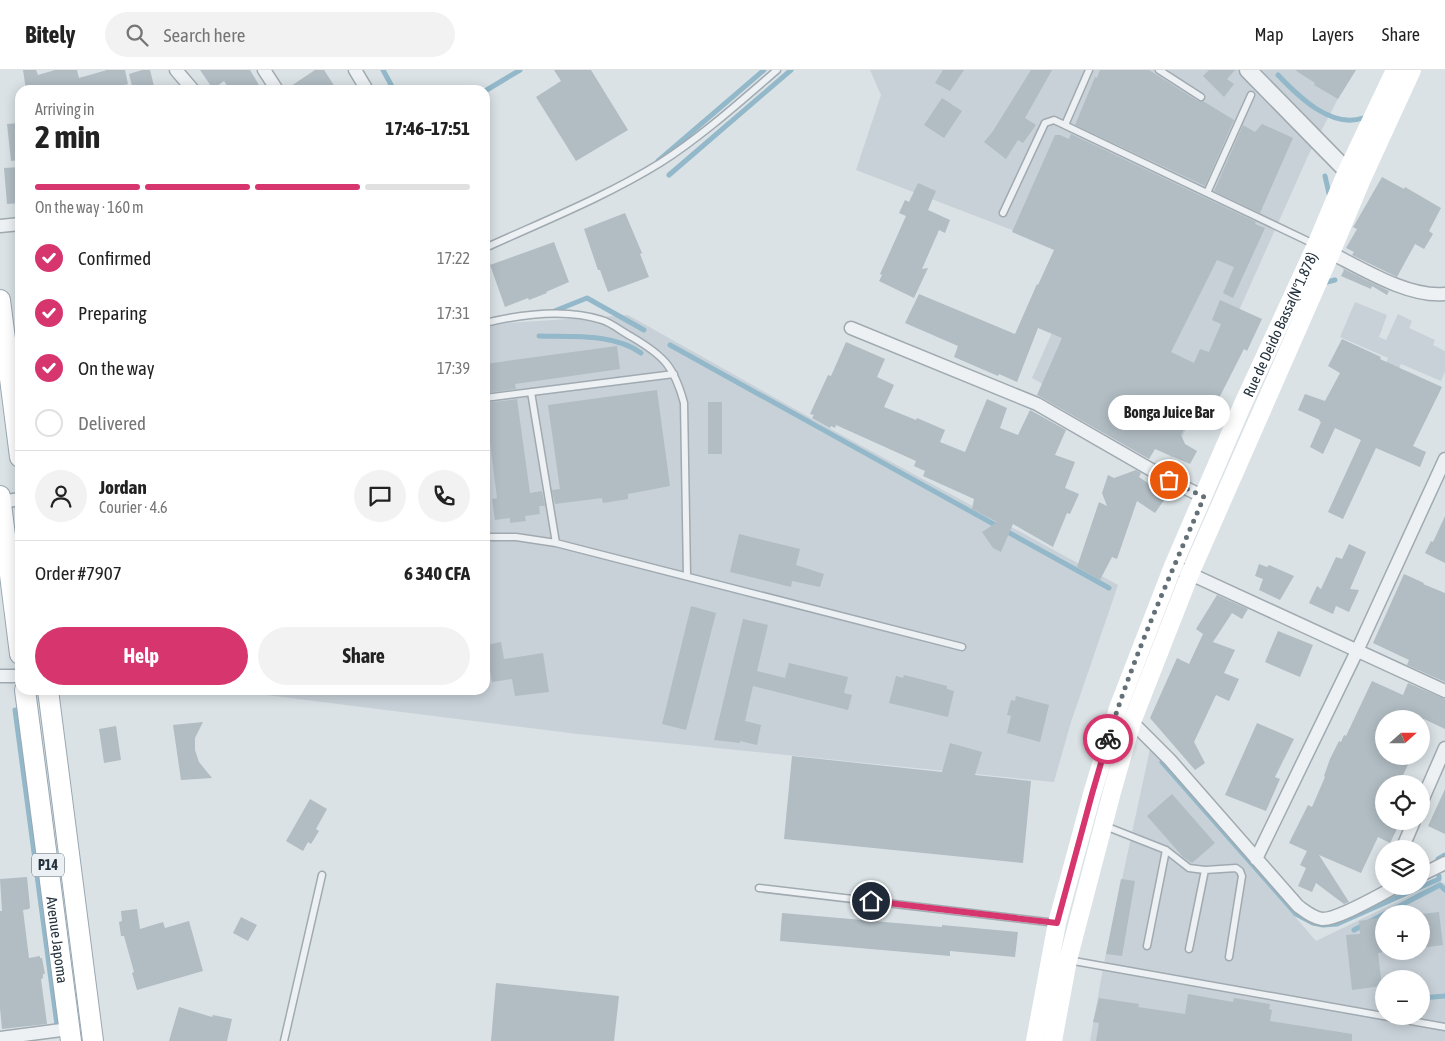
<!DOCTYPE html>
<meta charset="utf-8">
<style>
body{margin:0;font-family:"Asap Condensed",sans-serif;background:#f2f2f2;color:#222;height:100vh;display:flex;flex-direction:column;font-size:19px;white-space:nowrap}
*{box-sizing:border-box;margin:0}
p{font-size:16px;color:#767676}
.icon{flex:none;width:28px;height:28px;fill:none;stroke:currentColor;stroke-width:2;stroke-linecap:round;stroke-linejoin:round}
.map{position:relative;flex:1;overflow:hidden}
.side{position:absolute;left:15px;top:15px;width:475px;height:610px;display:flex;flex-direction:column;background:#fff;border-radius:15px;box-shadow:0 2px 12px #0003}
.side>*{flex:none}
.needle{width:32px;rotate:69deg}
.buttons{position:absolute;left:1375px;top:640px;display:grid;gap:10px}
.buttons a{display:grid;place-items:center;width:55px;height:55px;border-radius:50%;background:#fff;box-shadow:0 2px 12px #0003;font-size:25px}
.pin{position:absolute;display:grid;place-items:center;width:42px;height:42px;color:#fff;margin:-21px;border:2px solid #fff;border-radius:50%;box-shadow:0 1px 5px #0007}
.courier{position:absolute;display:grid;place-items:center;width:50px;height:50px;margin:-25px;border:4px solid #d6356e;border-radius:50%;background:#fff;color:#222;box-shadow:0 1px 6px #0007}
.bubble{position:absolute;height:35px;border-radius:18px;background:#fff;box-shadow:0 2px 12px #0003;font-size:16px;font-weight:700;line-height:35px;text-align:center}
.head em{font-style:normal;font-weight:700}
.head div{display:flex;flex-direction:column-reverse}
.head{display:flex;align-items:center;justify-content:space-between;height:85px;padding:0 20px}
h1{font-size:32px;font-weight:700;line-height:38px}
.bar{display:grid;grid-template-columns:repeat(4,1fr);gap:8px 5px;align-content:center;height:60px;padding:0 20px}
.bar i{height:6px;border-radius:4px;background:#e0e0e0}
.bar .on{background:#d6356e}
.bar p{grid-column:span 4}
.line{display:flex;align-items:center;gap:12px;padding:0 20px;border-top:1px solid #e0e0e0}
.line div{flex:1}
.round{display:grid;place-items:center;flex:none;width:52px;height:52px;border-radius:26px;background:#f2f2f2}
ol{padding:0 20px;list-style:none}
li{display:flex;align-items:center;gap:15px;height:55px}
li p{margin-inline-start:auto}
li .icon{padding:5px;border-radius:50%;background:#d6356e;color:#fff;stroke-width:4}
li:last-child{color:#767676}
li i{width:28px;height:28px;border:2px solid #e0e0e0;border-radius:50%}
.cta{display:flex;gap:10px;margin-top:auto;padding:10px 20px}
.cta a{flex:1;height:58px;border-radius:30px;background:#d6356e;color:#fff;font-size:20px;font-weight:700;line-height:58px;text-align:center}
.cta a+a{background:#f2f2f2;color:#222}
header{display:flex;align-items:center;gap:30px;box-sizing:border-box;height:70px;padding:0 25px;background:#fff;border-bottom:1px solid #e0e0e0}
header strong{font-size:24px}
nav{display:flex;gap:28px;margin-inline-start:auto;font-size:18px}
.search{width:350px;height:45px;background:#f2f2f2;display:flex;align-items:center;gap:12px;box-sizing:border-box;padding:0 18px;border-radius:28px;color:#767676;font-size:19px}
.map>svg:first-child{display:block}
</style>
<header>
<strong>Bitely</strong>
<div class="search"><svg class="icon" aria-label="search" viewBox="0 0 24 24"><circle cx="10" cy="10" r="6"/><path d="M15 15l6 6"/></svg>Search here</div>
<nav><a>Map</a><a>Layers</a><a>Share</a></nav>
</header>
<div class="map">
<svg width="1445" height="971" viewBox="0 0 1445 971">
<rect width="100%" height="100%" fill="#dae2e6"/>
<path fill="#c8d1d8" fill-rule="evenodd" d="M870,0H1353L1308,86L1173,388L1032,308L1085,188L856,100L881,25Z
M1355,232L1387,245L1379,267L1386,270L1398,244L1412,251L1409,258L1435,270L1433,275L1445,281V301L1441,311L1401,294L1387,327L1374,321L1388,288L1340,267Z
M628,245L827,357L1118,515L1071,652L1054,712L578,664L227,620H485V256L495,254Z
M1150,679L1316,871L1440,811L1445,814V971H1090L1104,893ZM1384,844H1421V881H1384ZM1384,909H1421V946H1384Z"/>
<g fill="none" stroke-linecap="round" stroke-linejoin="round">
<path stroke="#92b8c9" stroke-width="5" d="M383,0L394,20
M1278,5C1298,26 1331,59 1363,48
M485,21L520,0
M658,91L764,0
M669,105L791,0
M1325,106L1330,128
M1323,213L1335,210
M552,242L587,228L644,260
M539,266C571,267 614,263 641,283
M670,275L1109,518
M15,640L57,955
M1162,692L1296,844L1313,853L1323,855L1337,854L1439,809V806
M1438,794V789L1445,785
M1384,844L1440,815L1445,820
M1354,860L1384,844
M1421,928L1445,926"/>
</g>
<path fill="#b1bcc3" d="M23,0H36L38,5L55,0H77L79,8L107,0H125L128,14L106,20H26Z
M142,0H150L155,20H133L129,4Z
M200,0H250L262,20H230L224,11L213,19Z
M315,0H324L337,20H285Z
M554,0H591L628,60L576,91L536,27L561,11Z
M943,0H964L950,21L935,13Z
M1031,0H1052L1025,48L1036,55L1023,73L1018,70L1006,89L984,72L993,61Z
M1100,0H1149L1198,31H1203L1234,50L1205,116L1075,55L1095,7L1097,8Z
M1209,0H1235L1227,9L1234,14L1224,27L1203,6Z
M1295,0H1356L1338,29L1314,15L1315,13Z
M942,28L962,41L944,68L924,55Z
M20,53V90L11,91L7,54Z
M1262,54L1293,68L1260,143L1214,121L1243,55L1255,62Z
M1071,64L1256,152L1255,154L1265,158L1233,228L1223,223L1234,197L1217,190L1171,282L1194,293L1200,279L1209,282L1221,254L1212,250L1220,230L1262,249L1247,281L1244,279L1213,340L1217,343L1211,356L1190,347L1181,365L1185,374L1197,381L1190,394L1155,379L1149,389L1037,325L1062,268L1038,258L1017,312L999,304L998,306L954,287L958,276L905,253L919,224L1015,264L1037,214L1038,215L1054,180L1012,162L1055,65H1060L1069,69Z
M20,97V133L7,134L4,98Z
M1382,107L1404,119L1405,117L1441,138L1429,161L1433,164L1424,179L1415,174L1397,207L1352,185L1354,182L1346,178L1357,159L1353,157L1355,154Z
M918,113L936,121L928,140L950,150L945,163L939,160L922,199L928,198L914,228L879,211L882,205L880,204L906,146L899,143L905,130L909,132Z
M625,143L642,183L640,184L649,207L608,222L600,200H598L584,159Z
M554,172L569,212L546,222L547,223L529,230L528,228L505,237L490,195Z
M1342,198L1364,209L1389,221L1387,225L1372,216L1371,219L1341,206L1344,200Z
M1342,269L1381,287L1380,289L1442,317L1413,376L1426,382L1420,397L1376,378L1343,449L1328,442L1361,370L1335,358L1323,384L1310,377L1321,352L1319,351L1320,350L1298,340L1305,324L1325,331L1340,303L1328,296Z
M846,272L885,289L877,307L894,315L884,337L916,350L917,348L945,360L940,372L965,382L987,329L1007,338L1000,358L1018,365L1030,340L1066,360L1055,385L1075,392L1065,418L1079,424L1070,444L1067,443L1053,477L1013,454L1001,482L993,478L982,462L997,452L972,439L974,429L923,406L925,401L914,396L916,391L836,355L835,358L831,356L830,358L812,348L814,345L810,344L828,305L831,306Z
M617,276L620,299L515,314L516,319L485,323V294Z
M657,320L670,416L628,424V429L603,433L602,428L555,434L552,420L560,419L548,335Z
M517,329L530,423L542,421L545,436H539L540,444L525,446L526,451L510,453V448L495,450L492,429L497,428L485,333Z
M708,332H722V384H708Z
M1136,400L1141,403L1139,407L1167,426L1155,443L1137,431L1117,489L1112,487L1100,510L1077,497L1099,432L1107,436L1102,423L1108,405L1114,408Z
M1445,446V493L1425,483L1431,471L1433,472Z
M739,464L800,479L796,495L824,504L820,517L792,511L791,517L730,502Z
M1349,474L1366,482L1350,519L1359,520L1349,542L1336,536L1333,544L1309,533L1317,516L1321,519L1336,487L1342,489Z
M1259,494L1267,497L1269,495L1294,506L1280,530L1259,520L1263,509L1255,506Z
M1404,504L1424,513L1423,514L1445,523V612L1407,595L1409,590L1373,573Z
M1217,525L1248,539L1242,549L1232,543L1213,572L1235,580L1224,603L1239,609L1229,631L1216,625L1194,672L1205,693L1195,700L1150,648L1177,588L1189,594L1203,564L1196,559Z
M691,536L716,543L686,660L662,654Z
M743,549L768,555L757,601L785,608L789,593L848,607L844,623L852,625L848,640L753,616L745,651L761,655L757,675L740,671V673L714,670Z
M1278,561L1313,575L1300,607L1265,592Z
M501,572L504,589L543,583L549,622L515,626L512,609L492,612L486,575Z
M904,605L947,616V619L954,621L948,647L889,633L896,606L903,608Z
M1372,611L1403,625L1408,613L1445,629V659L1424,649H1384V686H1412L1399,714H1384V751H1401L1390,773L1378,767L1361,803L1319,785L1349,832L1344,834L1316,813L1312,822L1298,816L1306,798L1300,795L1307,781L1289,773L1308,735L1312,737L1325,707L1324,706L1330,689L1339,671L1341,672L1344,665L1346,666Z
M1016,626L1049,635L1040,672L1007,663L1011,646L1007,645L1011,630L1015,631Z
M203,652L195,668V680L199,692L212,708L181,710L173,655Z
M1257,653L1294,669L1275,707L1280,709L1266,741L1225,725Z
M116,656L121,690L104,693L99,659Z
M950,673L982,682L975,705L1031,711L1023,793L784,769L792,686L942,702Z
M1445,719V764L1428,756Z
M1172,724L1215,773L1192,793L1183,787L1147,746Z
M310,729L327,739L316,759L319,761L311,774L308,772L303,781L286,771Z
M27,807L30,837L29,839L23,840L29,888L40,886V888H42L45,904H43V908L41,909L47,954L2,959L0,938V841H2L0,809Z
M1121,809L1135,811L1122,886L1106,884Z
M137,839L140,859L163,852L165,858L189,851L203,901L137,920L132,903L134,902L124,866H121L119,852L122,851L121,841Z
M1439,842L1443,875L1421,878V844Z
M782,843L942,857V855L1018,862L1015,887L950,881V886L780,871Z
M241,847L257,855L248,871L233,863Z
M1384,847V882L1378,883L1382,916L1352,920L1346,865L1360,864L1359,851Z
M496,913L619,926L614,971H491Z
M1188,924L1233,932L1234,928L1270,934L1269,939L1272,940L1270,951L1352,964V971H1096L1099,953L1093,952L1099,928L1139,934L1138,937L1185,944Z
M179,937L212,947L213,945L232,949L227,971H169Z"/>
<g fill="none" stroke-linecap="round" stroke-linejoin="round">
<defs>
<path id="service" d="M1159,0L1201,27
M1065,55L1089,0
M1207,123L1251,25
M1003,143L1045,53L1054,50L1316,175
M485,178C544,151 605,127 660,93C701,67 741,31 777,0
M485,253C522,244 565,238 602,250C612,253 622,262 632,267C664,286 674,296 684,333L687,506
M531,322L556,473
M485,328L674,304
M485,467H516L556,473L962,577
M1105,756L1166,780L1189,798L1205,800L1236,798L1240,801L1242,806L1229,887
M759,818L1056,853
M1147,876L1166,780
M1189,879L1205,800
M1068,890L1445,957
M284,971L322,805"/>
<path id="minor" d="M176,0L193,20
M264,0L277,20
M355,0L367,20
M0,156L20,154
M1325,180C1358,196 1407,228 1445,224
M851,258L1037,334L1169,410L1204,427
M1,432L20,429
M1173,496L1445,621
M0,606H20
M1132,652L1170,690L1298,836C1305,841 1313,848 1322,849C1338,850 1381,824 1397,816
M1421,733L1445,678
M1402,779L1414,751
M1256,789L1357,581L1445,389
M1421,805L1445,793
M0,968L69,959"/>
<path id="tertiary" d="M1248,0L1347,101L1358,107"/>
<g id="primary">
<path d="M0,230L20,387"/>
<path d="M0,426L20,584"/>
<path id="s2" d="M25,620L71,971"/>
<path d="M48,620L93,971"/>
</g>
</defs>
<use href="#service" stroke="#a0aab0" stroke-width="9"/>
<use href="#minor" stroke="#a0aab0" stroke-width="15"/>
<use href="#tertiary" stroke="#a0aab0" stroke-width="19"/>
<use href="#primary" stroke="#99a8b3" stroke-width="22"/>
<use href="#service" stroke="#edf1f4" stroke-width="6"/>
<use href="#minor" stroke="#edf1f4" stroke-width="12"/>
<use href="#tertiary" stroke="#edf1f4" stroke-width="16"/>
<g stroke="#fff" stroke-width="18">
<path id="s1" d="M1035,971L1057,853L1092,724L1118,638L1173,496L1242,336L1316,175L1347,101L1395,0"/>
<path d="M1053,971L1068,890L1112,722L1132,652L1190,504L1331,183L1362,109L1412,0"/>
</g>
<use href="#primary" stroke="#fff" stroke-width="20"/>
</g>
<g fill="none" stroke-linecap="round" stroke-linejoin="round">
<path stroke="#647078" stroke-width="5" stroke-dasharray="0 9" d="M1108,669C1133,587 1170,506 1204,427L1169,410"/>
<path stroke="#d6356e" stroke-width="6" d="M871,831L1057,853L1092,724L1108,669"/>
</g>
<g text-anchor="middle" dominant-baseline="central" stroke-width="4" stroke-linejoin="round" paint-order="stroke">
<rect fill="#eaf0f4" stroke="#5f6b74" stroke-width="1" x="32" y="783.5" width="32" height="23" rx="4"/>
<g font-size="14" font-weight="bold" fill="#24323d">
<text x="48" y="795">P14</text>
</g>
<g font-size="15" fill="#24323d" stroke="#eaf0f4">
<text stroke="none"><textPath href="#s1" startOffset="760">Rue de Deido Bassa(N°1.878)</textPath></text>
<text stroke="none"><textPath href="#s2" startOffset="252">Avenue Japoma</textPath></text>
</g>
</g>
</svg>
<div class="buttons">
<a><svg class="needle" viewBox="-14 -14 28 28"><path d="M0-13l5 13h-10z" fill="#e53935"/><path d="M0 13l5-13h-10z" fill="#767676"/></svg></a>
<a><svg class="icon" aria-label="locate" viewBox="0 0 24 24"><circle cx="12" cy="12" r="6"/><path d="M12 2v4M12 18v4M2 12h4M18 12h4"/></svg></a>
<a><svg class="icon" aria-label="layers" viewBox="0 0 24 24"><path d="M12 4l9 5-9 5-9-5zM3 14l9 5 9-5"/></svg></a>
<a>+</a>
<a>−</a>
</div>
<div class="pin" style="left:1169px;top:410px;background:#ea580c"><svg class="icon" aria-label="bag" viewBox="0 0 24 24"><path d="M5 8h14l-1 12H6zM9 8a3 3 0 0 1 6 0"/></svg></div>
<div class="pin" style="left:871px;top:831px;background:#1f2937"><svg class="icon" aria-label="home" viewBox="0 0 24 24"><path d="M3 11l9-7 9 7M6 9v11h12V9"/></svg></div>
<div class="courier" style="left:1108px;top:669px"><svg class="icon" aria-label="bike" viewBox="0 0 24 24"><circle cx="6" cy="16" r="4"/><circle cx="18" cy="16" r="4"/><path d="M6 16l4-8h5l3 8M10 8l3 8H6M13 5h3"/></svg></div>
<div class="bubble" style="left:1108px;top:325px;width:122px">Bonga Juice Bar</div>
<section class="side">
<div class="head"><div><h1>2 min</h1><p>Arriving in</p></div><em>17:46–17:51</em></div>
<div class="bar"><i class="on"></i><i class="on"></i><i class="on"></i><i></i><p>On the way · 160 m</p></div>
<ol>
<li><svg class="icon" aria-label="check" viewBox="0 0 24 24"><path d="M5 12l5 5 9-10"/></svg>Confirmed<p>17:22</p></li>
<li><svg class="icon" aria-label="check" viewBox="0 0 24 24"><path d="M5 12l5 5 9-10"/></svg>Preparing<p>17:31</p></li>
<li><svg class="icon" aria-label="check" viewBox="0 0 24 24"><path d="M5 12l5 5 9-10"/></svg>On the way<p>17:39</p></li>
<li><i></i>Delivered</li>
</ol>
<div class="line" style="height:90px"><a class="round"><svg class="icon" aria-label="person" viewBox="0 0 24 24"><circle cx="12" cy="8" r="4"/><path d="M4 21q1-7 8-7t8 7"/></svg></a><div><b>Jordan</b><p>Courier · 4.6</p></div><a class="round"><svg class="icon" aria-label="chat" viewBox="0 0 24 24"><path d="M4 5h16v11H9l-5 4z"/></svg></a><a class="round"><svg class="icon" aria-label="phone" viewBox="0 0 24 24"><path d="M5 4h4l2 5-3 2q2 4 5 5l2-3 5 2v4C11 20 4 13 5 4z"/></svg></a></div>
<div class="line" style="height:65px"><div>Order #7907</div><b>6 340 CFA</b></div>
<div class="cta"><a>Help</a><a>Share</a></div>
</section>
</div>
